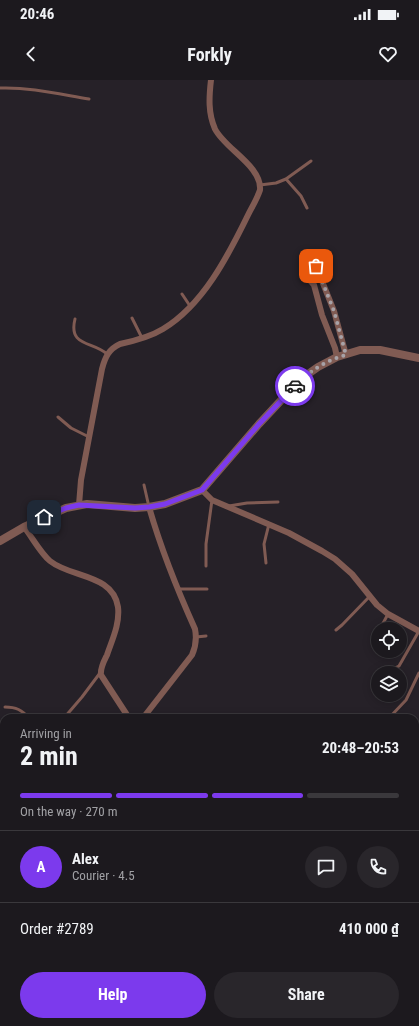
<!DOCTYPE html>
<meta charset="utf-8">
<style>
body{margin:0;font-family:"Roboto Condensed",sans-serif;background:#29262b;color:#f1f3f6;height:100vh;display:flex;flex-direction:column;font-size:15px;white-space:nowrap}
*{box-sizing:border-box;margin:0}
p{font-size:13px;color:#a0a0a4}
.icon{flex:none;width:22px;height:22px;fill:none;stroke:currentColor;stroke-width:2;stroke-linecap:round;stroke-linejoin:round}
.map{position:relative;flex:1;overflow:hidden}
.panel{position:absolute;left:0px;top:634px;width:419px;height:312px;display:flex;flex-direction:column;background:#1c191e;border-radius:12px 12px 0 0;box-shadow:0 2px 10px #0003,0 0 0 1px #3a383c}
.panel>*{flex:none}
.controls{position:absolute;left:371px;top:542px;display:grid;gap:8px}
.controls a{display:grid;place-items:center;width:36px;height:36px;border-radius:50%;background:#1c191e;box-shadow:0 2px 10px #0003,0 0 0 1px #3a383c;font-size:20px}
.pin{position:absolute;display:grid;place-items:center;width:34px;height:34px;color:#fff;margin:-17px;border-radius:8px;box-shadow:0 2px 6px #0006}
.courier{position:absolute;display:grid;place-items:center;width:40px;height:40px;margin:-20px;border:3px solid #7c3aed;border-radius:50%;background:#fff;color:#222;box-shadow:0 1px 5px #0007}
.overview em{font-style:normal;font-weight:700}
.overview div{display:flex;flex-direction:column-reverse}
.overview{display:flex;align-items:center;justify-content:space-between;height:68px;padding:0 20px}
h1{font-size:26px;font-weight:700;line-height:30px}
.bar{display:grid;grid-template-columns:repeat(4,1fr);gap:6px 4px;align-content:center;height:48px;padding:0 20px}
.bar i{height:5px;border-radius:3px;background:#3a383c}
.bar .selected{background:#7c3aed}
.bar p{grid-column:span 4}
.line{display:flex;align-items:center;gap:10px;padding:0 20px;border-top:1px solid #3a383c}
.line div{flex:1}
.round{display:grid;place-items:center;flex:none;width:42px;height:42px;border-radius:21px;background:#29262b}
.cta{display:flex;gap:8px;margin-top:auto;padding:8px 20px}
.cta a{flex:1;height:46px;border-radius:24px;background:#7c3aed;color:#fff;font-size:16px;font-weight:700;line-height:46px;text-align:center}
.cta a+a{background:#29262b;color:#f1f3f6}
.status{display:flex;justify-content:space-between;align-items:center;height:28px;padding:0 20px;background:#1c191e;direction:ltr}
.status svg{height:11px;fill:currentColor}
header{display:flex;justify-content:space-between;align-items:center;height:52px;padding:0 20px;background:#1c191e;font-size:18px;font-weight:700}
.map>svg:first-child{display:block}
</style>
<div class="status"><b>20:46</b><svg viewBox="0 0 49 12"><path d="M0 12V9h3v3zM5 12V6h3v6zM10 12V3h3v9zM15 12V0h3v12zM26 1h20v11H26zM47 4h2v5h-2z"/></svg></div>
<header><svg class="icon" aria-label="back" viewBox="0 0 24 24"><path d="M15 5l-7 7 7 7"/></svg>Forkly<svg class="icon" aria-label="heart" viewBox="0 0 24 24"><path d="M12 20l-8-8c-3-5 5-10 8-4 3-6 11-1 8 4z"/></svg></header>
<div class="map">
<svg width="419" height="946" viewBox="0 0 419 946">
<rect width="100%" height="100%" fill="#262128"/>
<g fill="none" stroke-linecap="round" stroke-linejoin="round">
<path stroke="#805b53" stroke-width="3" d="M0,8C30,7 59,14 89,19
M286,99L301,116L307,128
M260,105L276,103L286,99L311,81
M182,214L190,226
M132,238L142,258
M75,239C68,267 93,261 107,274
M58,337L71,348L89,357
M144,405L149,427
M229,426L247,423L278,422
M266,483L264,464L269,444
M206,486V464L212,420
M179,509H207
M380,549L388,534
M336,550L342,545L370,516
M377,554L378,553
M196,557L206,556
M389,591L399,586L419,551
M5,627C16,627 22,630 29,638
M64,638L82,617L100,593
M389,638L406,620L419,593
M0,935L4,932"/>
<path stroke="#805b53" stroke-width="6" d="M304,177L312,182L320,196L334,231L346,275
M306,196L314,205L322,235L335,268L337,277
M202,410L212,420L289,453L322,471L335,479L352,494L377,525L388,534L419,551
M79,425L81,400L102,289C105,277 109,269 120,264C134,261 150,257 163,249C203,225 228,176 248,135C252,127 257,119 260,110C262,86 225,69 215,49C208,33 209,17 211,0
M24,447C32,457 41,474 50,481C71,498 113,494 118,527C120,544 112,560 107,575C104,581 100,588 101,595L129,638
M143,638L192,575C196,566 197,559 195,549C177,509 161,469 149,427
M415,861L419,857
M405,942L407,946
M412,946L419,944"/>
<path stroke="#805b53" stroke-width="8" d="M0,461L24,447L66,428L87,424L135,428L149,427L165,424L202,410L259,344L301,299L318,287L337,277L360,270H380L419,278"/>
<path stroke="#dd9182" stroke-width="10" d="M0,829L4,834
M86,942L89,946"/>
</g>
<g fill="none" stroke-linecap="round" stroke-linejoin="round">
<path stroke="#a7a2a7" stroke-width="4" stroke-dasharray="0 7.2" d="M295,306C309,291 327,280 346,275L334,231L316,186"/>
<path stroke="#7c3aed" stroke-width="5" d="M44,437L66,428L79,425L135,428L149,427L165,424L202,410L259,344L295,306"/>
</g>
</svg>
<div class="controls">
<a><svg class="icon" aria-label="locate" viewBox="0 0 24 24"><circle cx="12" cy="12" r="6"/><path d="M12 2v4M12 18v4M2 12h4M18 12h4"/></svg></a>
<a><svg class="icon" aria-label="layers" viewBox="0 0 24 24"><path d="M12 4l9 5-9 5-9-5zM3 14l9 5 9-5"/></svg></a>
</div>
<div class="pin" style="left:316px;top:186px;background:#ea580c"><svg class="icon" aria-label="bag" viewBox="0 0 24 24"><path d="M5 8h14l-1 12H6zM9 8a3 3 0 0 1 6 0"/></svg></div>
<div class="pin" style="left:44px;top:437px;background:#1f2937"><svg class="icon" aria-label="home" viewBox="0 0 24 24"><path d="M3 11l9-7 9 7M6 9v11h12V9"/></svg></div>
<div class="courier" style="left:295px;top:306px"><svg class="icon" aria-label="car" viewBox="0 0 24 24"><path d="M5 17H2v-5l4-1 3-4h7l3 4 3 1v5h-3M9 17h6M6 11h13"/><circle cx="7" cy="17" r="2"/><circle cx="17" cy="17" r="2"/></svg></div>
<section class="panel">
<div class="overview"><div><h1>2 min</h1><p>Arriving in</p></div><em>20:48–20:53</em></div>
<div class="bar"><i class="selected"></i><i class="selected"></i><i class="selected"></i><i></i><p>On the way · 270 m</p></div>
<div class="line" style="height:72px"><b class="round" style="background:#7c3aed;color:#fff">A</b><div><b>Alex</b><p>Courier · 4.5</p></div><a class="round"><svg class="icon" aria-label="chat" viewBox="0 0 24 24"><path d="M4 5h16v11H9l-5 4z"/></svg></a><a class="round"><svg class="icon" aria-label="phone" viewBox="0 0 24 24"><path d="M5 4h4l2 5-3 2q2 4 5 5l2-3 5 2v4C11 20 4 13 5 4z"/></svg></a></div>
<div class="line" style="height:52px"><div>Order #2789</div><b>410 000 ₫</b></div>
<div class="cta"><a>Help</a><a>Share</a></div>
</section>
</div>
